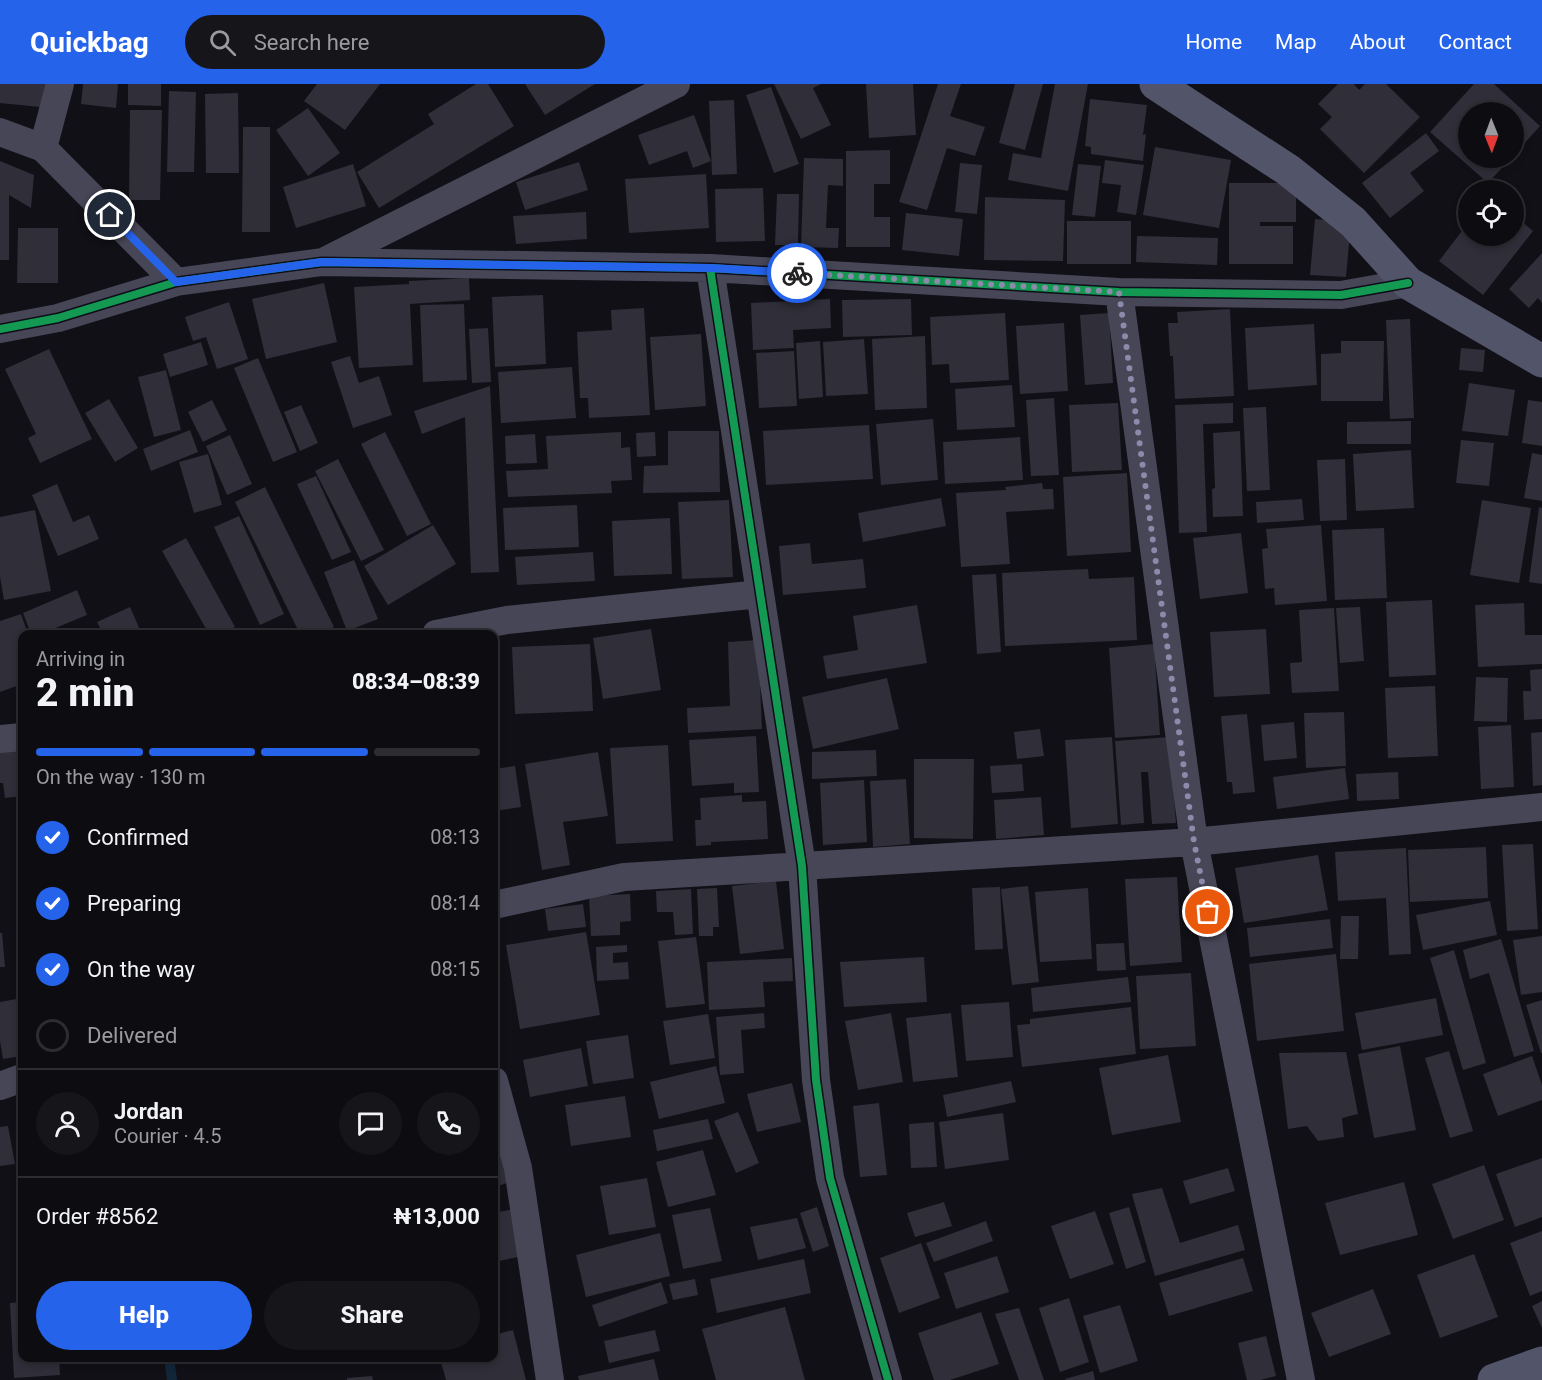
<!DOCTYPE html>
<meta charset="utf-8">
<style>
body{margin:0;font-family:Roboto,sans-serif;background:#16151a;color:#f1f3f6;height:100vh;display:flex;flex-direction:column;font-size:22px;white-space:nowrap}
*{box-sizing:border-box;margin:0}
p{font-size:20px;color:#9a9b9f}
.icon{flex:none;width:33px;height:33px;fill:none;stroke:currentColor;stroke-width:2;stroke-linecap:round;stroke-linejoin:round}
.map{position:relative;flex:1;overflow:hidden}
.side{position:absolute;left:18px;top:546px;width:480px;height:732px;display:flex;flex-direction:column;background:#0d0c11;border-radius:12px;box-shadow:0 3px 9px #0003,0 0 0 2px #2d2c31}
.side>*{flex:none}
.needle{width:39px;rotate:179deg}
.buttons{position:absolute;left:1458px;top:18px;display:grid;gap:12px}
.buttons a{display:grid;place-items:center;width:66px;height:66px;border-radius:50%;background:#0d0c11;box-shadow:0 3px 9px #0003,0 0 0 2px #2d2c31;font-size:30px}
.pin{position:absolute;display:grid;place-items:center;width:51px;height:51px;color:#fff;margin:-26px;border:3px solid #fff;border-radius:50%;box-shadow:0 2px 6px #0007}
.courier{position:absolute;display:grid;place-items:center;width:60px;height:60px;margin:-30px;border:4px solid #2563eb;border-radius:50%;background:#fff;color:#222;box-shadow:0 2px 8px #0007}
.headline em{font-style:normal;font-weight:800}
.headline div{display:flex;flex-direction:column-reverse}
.headline{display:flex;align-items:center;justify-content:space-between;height:102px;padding:0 18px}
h1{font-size:39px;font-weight:800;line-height:45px}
.bar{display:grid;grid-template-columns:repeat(4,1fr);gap:9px 6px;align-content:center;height:72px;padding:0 18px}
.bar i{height:8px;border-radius:4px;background:#2d2c31}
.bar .on{background:#2563eb}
.bar p{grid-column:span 4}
.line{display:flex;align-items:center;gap:15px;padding:0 18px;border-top:2px solid #2d2c31}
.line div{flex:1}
.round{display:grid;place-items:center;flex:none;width:63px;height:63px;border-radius:32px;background:#16151a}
ol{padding:0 18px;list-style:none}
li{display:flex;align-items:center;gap:18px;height:66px}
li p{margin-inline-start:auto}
li .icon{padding:6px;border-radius:50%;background:#2563eb;color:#fff;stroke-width:4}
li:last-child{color:#9a9b9f}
li i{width:33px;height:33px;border:3px solid #2d2c31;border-radius:50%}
.primary-button{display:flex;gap:12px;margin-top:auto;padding:12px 18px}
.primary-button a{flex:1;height:69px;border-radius:36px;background:#2563eb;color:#fff;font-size:24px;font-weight:800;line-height:69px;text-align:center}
.primary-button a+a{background:#16151a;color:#f1f3f6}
header{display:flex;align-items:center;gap:36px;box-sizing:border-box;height:84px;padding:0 30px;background:#2563eb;color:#fff}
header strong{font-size:28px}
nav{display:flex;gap:33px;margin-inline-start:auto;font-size:21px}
.search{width:420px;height:54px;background:#16151a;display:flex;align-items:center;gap:15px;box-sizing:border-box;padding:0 21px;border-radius:33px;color:#9a9b9f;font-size:22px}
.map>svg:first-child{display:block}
</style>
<header>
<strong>Quickbag</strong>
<div class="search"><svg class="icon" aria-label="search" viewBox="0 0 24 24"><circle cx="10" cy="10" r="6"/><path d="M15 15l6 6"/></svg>Search here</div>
<nav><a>Home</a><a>Map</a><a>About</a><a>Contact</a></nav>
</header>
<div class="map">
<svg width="1542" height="1296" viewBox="0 0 1542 1296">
<rect width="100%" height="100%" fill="#111017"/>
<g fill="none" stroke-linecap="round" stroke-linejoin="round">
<path stroke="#12263a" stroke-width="10" d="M169,1274L172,1296"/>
</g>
<path fill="#2f2e39" d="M0,0H53L50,24L0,19Z
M83,0H118L116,24L81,20Z
M128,0H161V22L128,21Z
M317,0H380L345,46L304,17Z
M476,0H488L514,42L379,124L357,88L434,40L428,30Z
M525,0H595L545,31Z
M774,0H821L813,4L831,41L801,55Z
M866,0H913L916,51L869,54Z
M938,0H961L950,32L985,43L975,72L947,64L927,126L899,118Z
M1015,0H1043L1025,66L999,59Z
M1055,0H1088L1068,107L1008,96L1013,69L1041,74Z
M1338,0H1354L1359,6L1365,0H1386L1420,33L1364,89L1320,45L1332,33L1318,20Z
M1474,0H1494L1540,42L1514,71V28H1468V74H1511L1488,99L1430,48Z
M771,3L799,80L774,89L746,11Z
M169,7L196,8L194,88H167Z
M238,9L239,89H206L205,10Z
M1090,15L1147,21L1143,51L1146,50L1143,77L1091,70V63L1085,62Z
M734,16L737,90L712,91L709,17Z
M308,24L340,69L308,92L276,46Z
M130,26H162L160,116H129Z
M694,31L711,77L693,84L687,67L649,81L638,51Z
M243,43H270V148H242Z
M1426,49L1439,67L1410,89L1424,107L1390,134L1362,99Z
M1155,63L1231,76L1219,144L1143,131Z
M890,66V100H874V133H890V163H846V67Z
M804,74L843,75V102L828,101L826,144H839L838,164L801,163Z
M1105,76L1144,81L1136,131L1117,128L1121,101L1102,99Z
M0,77L34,91L31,124L9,111V176H0Z
M579,78L588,106L525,126L516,98Z
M960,79L982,81L977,130L955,128Z
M353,80L366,122L296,144L283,103Z
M1078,80L1101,82L1095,133L1072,131Z
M706,90L709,144L629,149L625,95Z
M1229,99H1296V138H1260V142H1293V180H1229Z
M763,104L765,157L716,158L715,105Z
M777,110H799L798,161H775Z
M985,113L1065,116L1063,177L984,176Z
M586,128L587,155L516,160L513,132Z
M906,129L963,135L959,172L902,166Z
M1514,131L1533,147L1483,211L1439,177L1468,139V152H1514Z
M1315,135L1351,138L1346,193L1310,191Z
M1067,137H1131V180H1067Z
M18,144H58V199H17Z
M1137,152L1218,154L1217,181L1136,178Z
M1542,169V219L1538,214L1529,224L1509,205Z
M469,194L470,216L410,220L413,281L359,284L354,203L409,200V197Z
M324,199L337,258L266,275L252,215Z
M543,211L546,280L495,283L492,213Z
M830,215L831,244L793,246L794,264L753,266L751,219Z
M911,215L912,251L843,253L842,216Z
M229,218L248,275L217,285L206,253L193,257L185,233Z
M464,220L467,296L423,298L420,221Z
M644,224L650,331L589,334L588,314H580L577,248L612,246L611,226Z
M1230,225L1234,312L1175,315L1173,272H1170L1168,239H1178L1177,228Z
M1005,229L1009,296L950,299L949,280L932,281L930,233Z
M1109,229L1113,299L1085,301L1080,231Z
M1410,235L1414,334L1390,335L1386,236Z
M1064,239L1068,307L1020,310L1016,242Z
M1314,240L1317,301L1248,306L1245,244Z
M488,244L491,298L472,299L469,245Z
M701,250L706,322L655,326L650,253Z
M925,252L927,324L875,326L872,255Z
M864,255L868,310L826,312L823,258Z
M820,257L823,313L799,315L796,259Z
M1341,257H1384L1383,317H1321V270L1341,269Z
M201,258L208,281L170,293L163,270Z
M1461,264L1485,266L1483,288L1459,286Z
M49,265L92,355L40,379L28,354L36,350L5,285Z
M794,267L797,322L759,324L756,269Z
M350,272L359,299L379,292L392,331L353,344L331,278Z
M258,274L297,368L273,378L234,284Z
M572,283L576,334L501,339L498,288Z
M166,286L181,346L154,353L138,293Z
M1469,299L1515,306L1508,352L1462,347Z
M1012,301L1015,343L957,346L955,305Z
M490,302L499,488L471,489L465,333L422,350L414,327Z
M1054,314L1059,391L1031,392L1026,316Z
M109,315L138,364L115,378L85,329Z
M212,316L227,346L203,358L188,328Z
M1528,316L1542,318V362L1522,359Z
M1118,319L1122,386L1072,388L1069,321Z
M1233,319V339L1203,340L1207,448L1179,449L1175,321Z
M301,321L318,359L300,367L284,328Z
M1266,323L1270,406L1247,407L1243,324Z
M933,335L938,396L881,401L876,340Z
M1411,337V360H1347V338Z
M869,341L873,395L766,401L763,347Z
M190,346L198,368L151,387L143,365Z
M668,347H719L720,408L643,409L644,382L668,381Z
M1240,347L1243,432L1213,433L1212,405L1215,404L1213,349Z
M385,348L431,440L407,452L361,360Z
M621,348V364L630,363L632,396L611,397L612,409L508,413L506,387L548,385L546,352Z
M655,348L656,372L637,373L636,349Z
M535,350L537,379L506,380L505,352Z
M230,351L252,400L227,411L206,362Z
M1020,353L1023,396L945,400L943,358Z
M1461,356L1494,359L1489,402L1456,399Z
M1411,366L1414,424L1356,427L1353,370Z
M1532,369L1542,371V417L1524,414Z
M208,370L222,421L194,429L179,378Z
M338,375L384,466L361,477L315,387Z
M1345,375L1347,436L1320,437L1317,376Z
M1127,389L1131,468L1067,472L1063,393Z
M316,392L351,468L332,476L297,400Z
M1042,399L1043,405H1053L1054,425L1006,428L1010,480L961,483L956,409L1006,406L1005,403Z
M57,400L73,438L89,431L99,455L58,472L32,411Z
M265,403L334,543L320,550H300L235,418Z
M941,414L946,442L863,458L858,429Z
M1302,415L1304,436L1257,439L1256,418Z
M729,416L733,493L682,495L678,418Z
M1482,416L1531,424L1519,499L1470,491Z
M577,421L579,463L505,466L503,424Z
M1539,423L1542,424V500L1529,498Z
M35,426L51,507L4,516L0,493V433Z
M239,432L284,530L260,541L214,443Z
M670,434L672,490L614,492L612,437Z
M433,441L456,480L388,521L364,482Z
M1321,441L1327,517L1275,521L1274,504L1265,505L1262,465L1268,464L1266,445Z
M1384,444L1387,514L1335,516L1332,446Z
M1241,449L1248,509L1200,515L1193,454Z
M186,454L235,543L221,550H209L162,467Z
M810,459L812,480L863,475L866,504L783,511L779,462Z
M593,468L595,497L517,501L515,473Z
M354,476L378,535L347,547L324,488Z
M1088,485L1089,495L1134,493L1137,556L1005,562L1002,489Z
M996,490L1001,568L977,570L972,491Z
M77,506L87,531L41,550H31L23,529Z
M1432,516L1436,591L1389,593L1386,518Z
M1524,519L1525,551H1542V580L1478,583L1475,521Z
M917,521L927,579L827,595L823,572L858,566L853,532Z
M130,523L142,550H103L97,538Z
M1360,523L1364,577L1340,579L1336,524Z
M1334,524L1339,607L1292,609L1290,579L1302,578L1299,526Z
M21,530L28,550H22V600L0,608V537Z
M651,545L661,606L603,615L593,554Z
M1266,545L1270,610L1214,613L1210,548Z
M758,556L762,645L688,649L687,624L730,622L728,558Z
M590,560L593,627L515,630L512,563Z
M1154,560L1160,651L1115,654L1109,564Z
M1542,585V635L1524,636L1523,607H1531L1530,586Z
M1476,593L1508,594L1507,638L1474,637Z
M887,594L899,645L813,665L802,613Z
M1435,602L1438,672L1388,674L1385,604Z
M1344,628L1346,682L1306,684L1304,629Z
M1247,630L1255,708L1233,710L1232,698H1227L1221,632Z
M1294,638L1297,674L1264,677L1261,641Z
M1511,641L1514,703L1481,705L1478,643Z
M1040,645L1044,672L1017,675L1014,648Z
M1542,648V701L1533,702L1531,649Z
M756,652L759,708L734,709V699L692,702L689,656Z
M1112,653L1118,740L1071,744L1065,656Z
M1169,653L1176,739L1152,740L1148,688H1141L1144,739L1121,741L1115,657Z
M668,661L673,757L616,760L610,664Z
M20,666L22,681V712L5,714L3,699H0V668Z
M876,666L877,692L812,695V668Z
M598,668L608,732L563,738L570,781L542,786L525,680Z
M914,675H974L973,755L914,754Z
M1022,680L1024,707L992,709L990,682Z
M515,682L521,723L494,727V685Z
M1345,684L1349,715L1277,725L1273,693Z
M1398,688L1399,715L1357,717L1356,690Z
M906,695L910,760L873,763L870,697Z
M864,696L867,758L823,761L820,699Z
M742,711V718L766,717L768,755L711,758V761L696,762L695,736H701L700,714Z
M1041,713L1044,751L996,755L994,716Z
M1533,760L1538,845L1507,847L1502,761Z
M1486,763L1488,814L1410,818L1408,766Z
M1406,764L1411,870L1389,871L1386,814L1338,817L1335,768Z
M1318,771L1328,826L1244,839L1235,784Z
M1177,793L1182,878L1130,882L1125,795Z
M776,797L784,865L740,870L732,802Z
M1028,802L1039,898L1012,901L1001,805Z
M1000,803L1003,865L975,866L972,804Z
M717,804L719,843H713V852H699L697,805Z
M1088,804L1092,875L1040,878L1035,808Z
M691,805L693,850L675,851L673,828H657L656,807Z
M630,810L631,837L620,838V851L591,852L589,812Z
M1490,817L1497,851L1423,866L1416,831Z
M583,820L586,843L548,847L545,825Z
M1341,832H1359L1358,875H1340Z
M1330,835L1333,864L1250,873L1247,844Z
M586,848L600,931L520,945L506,861Z
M0,849H2L5,883H0Z
M1542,852V908L1521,911L1513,856Z
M696,853L705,920L666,924L658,857Z
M1501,855L1534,967L1514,973L1489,889L1470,895L1463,866Z
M1124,859L1126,886L1097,887L1096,860Z
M627,861V868L613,869V879L628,878L629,895L597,897L596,863Z
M1454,866L1486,979L1463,986L1430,874Z
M1336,870L1344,947L1257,957L1249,880Z
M924,873L927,918L844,923L840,878Z
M792,874L793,897L763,898L765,923L709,926L707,878Z
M1191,889L1196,962L1140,965L1136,892Z
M1128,893L1131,918L1033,928L1031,904Z
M22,914V972L3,975L0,957V918Z
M1436,914L1443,951L1362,966L1355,929Z
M1542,916V969H1541L1526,921Z
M1009,918L1013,973L966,977L961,921Z
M1131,923L1136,970L1022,983L1017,941L1030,940V935Z
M764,929L765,944L741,946L744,989L720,991L716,933Z
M891,929L903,998L858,1006L845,937Z
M951,929L958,993L913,998L906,934Z
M708,930L715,974L670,981L663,937Z
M628,951L634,994L593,1000L586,957Z
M1400,962L1416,1046L1374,1054L1358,970Z
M581,964L588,1002L530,1013L523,976Z
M1449,967L1473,1047L1450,1054L1425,974Z
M1346,968L1358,1030L1342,1034L1344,1053L1318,1057L1307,1042L1288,1045L1279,969Z
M1168,971L1181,1038L1112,1051L1099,984Z
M1532,972L1542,1001V1016L1498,1032L1483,990Z
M716,982L725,1019L659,1035L650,998Z
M1011,997L1016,1018L947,1033L943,1011Z
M792,999L801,1038L757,1048L747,1010Z
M625,1012L631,1053L571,1062L565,1021Z
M879,1019L887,1091L860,1093L853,1022Z
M738,1028L759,1079L736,1089L714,1037Z
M1003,1029L1009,1076L945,1085L939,1038Z
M494,1034L514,1097L494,1103Z
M708,1035L713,1055L657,1067L653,1046Z
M934,1038L937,1083L911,1084L909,1040Z
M8,1042L15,1080L0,1082V1043Z
M703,1066L716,1111L668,1123L656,1078Z
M1542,1074V1133L1515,1143L1496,1090Z
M1484,1081L1504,1136L1453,1155L1432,1100Z
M1228,1084L1235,1107L1190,1120L1183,1097Z
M647,1094L656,1143L609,1151L600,1102Z
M1404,1098L1418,1151L1340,1171L1325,1119Z
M1162,1104L1180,1159L1238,1141L1245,1166L1155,1192L1132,1110Z
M944,1118L952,1142L915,1153L907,1129Z
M817,1123L829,1162L813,1168L800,1129Z
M1129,1123L1146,1178L1126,1185L1109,1129Z
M710,1124L722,1177L683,1185L672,1131Z
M514,1125L523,1172L494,1178V1129Z
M1095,1127L1114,1180L1070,1195L1051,1142Z
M797,1134L806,1164L758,1176L750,1143Z
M986,1137L993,1157L934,1178L926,1159Z
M1542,1147V1207L1530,1212L1510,1159Z
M660,1149L670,1192L586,1213L576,1171Z
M921,1159L940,1214L899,1229L880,1174Z
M1474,1170L1498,1233L1440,1254L1417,1191Z
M997,1172L1009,1208L956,1225L944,1189Z
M1243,1174L1253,1207L1169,1232L1159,1199Z
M804,1175L811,1209L717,1229L710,1195Z
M695,1195L698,1211L673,1216L669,1200Z
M661,1198L668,1219L599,1243L592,1221Z
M1373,1205L1391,1250L1329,1273L1311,1229Z
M1069,1214L1089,1278L1060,1288L1039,1224Z
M1542,1217V1244L1532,1222Z
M22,1218V1274H59L60,1291L14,1294L10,1219Z
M1120,1221L1138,1277L1100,1289L1083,1232Z
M785,1223L805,1296H716L702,1245Z
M1019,1224L1044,1296H1019L995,1230Z
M981,1228L999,1280L950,1296H934L918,1249Z
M513,1246L526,1296H446L440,1274H494V1251Z
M655,1246L660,1267L609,1279L604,1257Z
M1266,1252L1276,1292L1260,1296H1247L1238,1259Z
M654,1275L659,1296H579L578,1292Z
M1093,1287L1095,1296H1066L1065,1295Z
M372,1292L373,1296H347V1294Z"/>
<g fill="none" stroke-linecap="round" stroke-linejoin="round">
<path stroke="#464657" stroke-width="28" d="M0,48L43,64L176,198
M43,64L60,0
M327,176L676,0
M710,184L802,782L816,996L830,1094L888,1296
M1119,208L1194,758L1301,1296
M0,245L58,234L176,198L322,178L710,184L1119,208L1341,211L1408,199
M436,550L507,536L760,510
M0,655L22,653
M494,821L624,793L1194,758L1542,723
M494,997L518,1084L550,1296
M0,1002L22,994"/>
<path stroke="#525469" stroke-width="33" d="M1156,0L1288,86L1353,138L1408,199L1542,277
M1494,1296L1542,1279"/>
<defs>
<path id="cycleway" d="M710,184L802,782L816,996L830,1094L888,1296
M0,245L58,234L176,198L322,178L710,184L1119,208L1341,211L1408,199"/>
</defs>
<use href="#cycleway" stroke="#0e0d1a" stroke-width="11"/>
<use href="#cycleway" stroke="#139951" stroke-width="8"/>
</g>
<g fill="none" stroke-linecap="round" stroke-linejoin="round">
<path stroke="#8b8aaa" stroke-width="6" stroke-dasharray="0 10.8" d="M797,189L1119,208L1194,758L1208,828"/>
<path stroke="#2563eb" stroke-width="8" d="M110,131L176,198L322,178L710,184L797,189"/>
</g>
</svg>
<div class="buttons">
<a><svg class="needle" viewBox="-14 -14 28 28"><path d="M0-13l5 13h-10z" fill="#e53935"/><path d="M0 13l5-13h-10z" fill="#9a9b9f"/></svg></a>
<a><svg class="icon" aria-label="locate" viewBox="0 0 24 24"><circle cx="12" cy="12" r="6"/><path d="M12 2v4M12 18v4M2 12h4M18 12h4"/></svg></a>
</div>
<div class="pin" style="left:1208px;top:828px;background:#ea580c"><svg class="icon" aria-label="bag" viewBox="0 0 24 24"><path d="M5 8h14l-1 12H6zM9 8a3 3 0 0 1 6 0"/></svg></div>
<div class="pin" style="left:110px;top:131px;background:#1f2937"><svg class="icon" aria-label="home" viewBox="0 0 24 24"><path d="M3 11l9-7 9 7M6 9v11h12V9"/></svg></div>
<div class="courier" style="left:797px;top:189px"><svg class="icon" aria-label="bike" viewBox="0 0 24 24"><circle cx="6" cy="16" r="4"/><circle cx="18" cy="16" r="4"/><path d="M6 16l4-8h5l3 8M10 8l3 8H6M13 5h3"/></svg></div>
<section class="side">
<div class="headline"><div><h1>2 min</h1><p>Arriving in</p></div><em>08:34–08:39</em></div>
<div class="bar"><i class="on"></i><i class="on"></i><i class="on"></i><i></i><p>On the way · 130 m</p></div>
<ol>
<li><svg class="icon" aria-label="check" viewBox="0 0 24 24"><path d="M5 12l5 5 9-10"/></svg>Confirmed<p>08:13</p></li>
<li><svg class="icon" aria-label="check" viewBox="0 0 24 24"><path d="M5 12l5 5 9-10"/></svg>Preparing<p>08:14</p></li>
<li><svg class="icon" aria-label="check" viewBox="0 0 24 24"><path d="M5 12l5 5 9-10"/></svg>On the way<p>08:15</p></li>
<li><i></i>Delivered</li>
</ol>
<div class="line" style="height:108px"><a class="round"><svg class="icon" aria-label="person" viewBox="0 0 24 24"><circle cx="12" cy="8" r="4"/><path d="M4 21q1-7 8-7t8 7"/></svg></a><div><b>Jordan</b><p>Courier · 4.5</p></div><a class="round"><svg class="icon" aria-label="chat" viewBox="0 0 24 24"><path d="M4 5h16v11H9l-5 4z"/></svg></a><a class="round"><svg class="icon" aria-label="phone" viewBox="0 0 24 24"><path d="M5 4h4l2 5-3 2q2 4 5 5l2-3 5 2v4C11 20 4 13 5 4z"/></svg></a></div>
<div class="line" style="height:78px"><div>Order #8562</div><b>₦13,000</b></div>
<div class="primary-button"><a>Help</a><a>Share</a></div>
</section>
</div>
